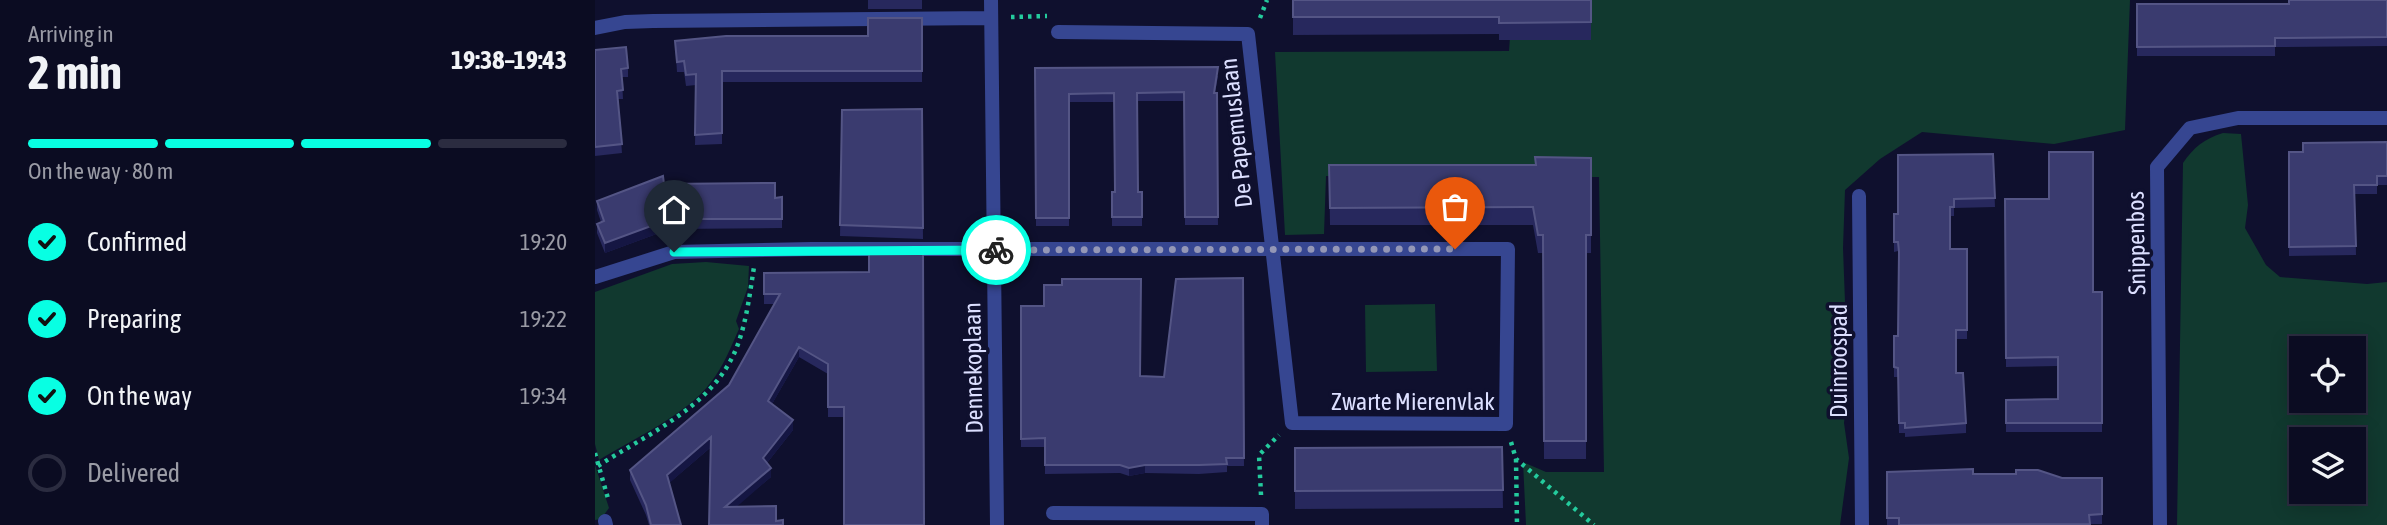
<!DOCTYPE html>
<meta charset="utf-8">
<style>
body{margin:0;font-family:"Asap Condensed",sans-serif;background:#191a2f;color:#f1f3f6;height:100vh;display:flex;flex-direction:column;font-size:26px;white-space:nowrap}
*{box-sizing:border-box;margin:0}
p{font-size:23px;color:#9a9ba5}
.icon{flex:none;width:38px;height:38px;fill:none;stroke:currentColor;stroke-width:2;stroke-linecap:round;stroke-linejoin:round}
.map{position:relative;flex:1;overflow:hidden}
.drawer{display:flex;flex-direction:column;background:#0b0c22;width:595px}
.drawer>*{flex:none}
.tools{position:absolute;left:1694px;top:336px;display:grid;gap:14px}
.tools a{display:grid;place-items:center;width:77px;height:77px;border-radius:0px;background:#0b0c22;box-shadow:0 4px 18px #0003,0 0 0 2px #2b2c40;font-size:35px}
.pin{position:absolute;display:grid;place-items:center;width:60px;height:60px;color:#fff;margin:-72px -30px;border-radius:50% 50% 50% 0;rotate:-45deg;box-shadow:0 0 7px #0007}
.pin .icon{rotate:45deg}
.courier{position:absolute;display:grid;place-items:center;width:70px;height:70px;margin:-35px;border:5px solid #08ffe3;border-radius:50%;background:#fff;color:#222;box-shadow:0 2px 9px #0007}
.headline em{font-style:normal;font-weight:700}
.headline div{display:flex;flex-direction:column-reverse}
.headline{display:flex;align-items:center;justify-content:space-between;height:119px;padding:0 28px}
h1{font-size:46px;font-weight:700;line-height:52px}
.bar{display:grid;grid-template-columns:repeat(4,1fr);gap:10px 7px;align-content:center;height:84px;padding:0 28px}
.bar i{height:9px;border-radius:5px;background:#2b2c40}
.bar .current{background:#08ffe3}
.bar p{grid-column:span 4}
ol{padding:0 28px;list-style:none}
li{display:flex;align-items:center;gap:21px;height:77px}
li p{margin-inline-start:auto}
li .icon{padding:7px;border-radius:50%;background:#08ffe3;color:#111;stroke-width:4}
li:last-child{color:#9a9ba5}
li i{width:38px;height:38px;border:4px solid #2b2c40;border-radius:50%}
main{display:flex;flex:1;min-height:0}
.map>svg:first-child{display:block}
</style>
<main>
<section class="drawer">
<div class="headline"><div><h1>2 min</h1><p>Arriving in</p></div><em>19:38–19:43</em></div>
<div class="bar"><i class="current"></i><i class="current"></i><i class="current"></i><i></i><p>On the way · 80 m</p></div>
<ol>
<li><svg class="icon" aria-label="check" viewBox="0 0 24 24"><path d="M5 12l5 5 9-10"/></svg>Confirmed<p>19:20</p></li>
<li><svg class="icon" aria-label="check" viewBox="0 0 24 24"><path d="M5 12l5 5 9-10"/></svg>Preparing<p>19:22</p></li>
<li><svg class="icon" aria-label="check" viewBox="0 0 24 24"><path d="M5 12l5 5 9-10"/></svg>On the way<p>19:34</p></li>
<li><i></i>Delivered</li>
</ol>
</section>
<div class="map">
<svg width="1792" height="525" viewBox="0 0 1792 525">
<rect width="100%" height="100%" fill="#0f102e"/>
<path fill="#11392f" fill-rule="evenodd" d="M992,0H1535L1530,130L1459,144L1327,132L1285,159L1250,190L1248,248L1253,383L1249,423L1254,458L1245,525H931L928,462L951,472H1009L1004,177L731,176L729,234L690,235L680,52L914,51L915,37Z
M1628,133L1646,134L1653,205L1650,228L1671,265L1685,277L1772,284L1792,282V525H1582L1588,163C1599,147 1609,139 1628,133ZM1706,348H1759V401H1706ZM1706,439H1759V492H1706Z
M111,262L154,266L153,287L141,321L144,329C136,347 128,367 116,382C93,414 38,439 4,460L0,444V292L77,264Z
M840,304L842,371L771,372L770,305Z
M0,465L14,508L6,519L0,520Z"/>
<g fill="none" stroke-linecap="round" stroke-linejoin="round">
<path stroke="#24cb9d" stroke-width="4.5" stroke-dasharray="3.5 5" stroke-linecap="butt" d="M416,17L452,16
M665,18L672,0
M916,442L921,459L999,525
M0,453L14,502
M921,459L922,525
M3,466C55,432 123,405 144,341C152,318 155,292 159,267
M666,495L664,455L684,435"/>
<path stroke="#364691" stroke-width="14" d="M396,0L402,525
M0,28L30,22L58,21L396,18
M1264,196L1267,525
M0,277L79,252L217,249H913L911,424L697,423L653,34L463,32
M458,513L667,514V525
M10,521L11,525
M1565,525L1562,167L1595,128L1643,118H1792"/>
</g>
<path fill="#27285d" d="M273,0H327V9H273Z
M698,0H996V40H904V34L698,35Z
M1792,0V46L1680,47V56H1542V4H1694Z
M327,18V82H127V144L100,145L101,85L91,86L89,72H82L80,41L273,36Z
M0,50L33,68V77H27L28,99H23L27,153L0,156Z
M440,68L623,76L620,93H622L623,225H590L589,101H543V192H547V226H517V192H520L519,102H474V226H441Z
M327,109L328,239L245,236L247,110Z
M1792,142V185H1782V194H1760L1761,255L1694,256V152H1708Z
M1398,154L1400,207L1359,208V216H1355V249H1372V339H1361V373L1371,423V433L1310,437V433H1304L1303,377H1299V336H1303L1304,260L1303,251L1299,252V224L1303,214Z
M996,158V253H991V459H949L948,253H943L938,225H735L734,165H941Z
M69,184L180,198L187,197V228L75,229L10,253L2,233V224L6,222L2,210V201Z
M1410,199L1498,292H1507V432H1411V400L1463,399V366L1411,367Z
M328,249L249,417H233V374L204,357L177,404L198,430L172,463L176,477L141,506L114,525L115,448L74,483L86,525H54L51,515L35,480V470L134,385L180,304H169V273L274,272Z
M648,278L649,466H632V472L604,474L550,473L534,476L525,473L450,474V447H426V306H449L545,376L569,377Z
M907,447L908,508L700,509V448Z
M1292,472L1378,474L1467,478H1507V524H1495V525H1292Z"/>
<path fill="#151643" d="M75,219V229L10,253V243Z
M204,347V357L173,411V401Z
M198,420V430L168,468V458Z
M116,437V447L72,485V475Z
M550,465V473L534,476V468Z
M176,468V477L130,517V507Z"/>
<path fill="#3a3b6f" stroke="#545585" stroke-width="2" d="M698,0H996V22L904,23V17H698Z
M1694,0H1792V37L1680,38V46L1542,47V4H1694Z
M273,18H327V71H127V133L100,135L101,74L91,75L89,61L82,62L80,41L131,36H273Z
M31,47L33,68L26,69L28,90L22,91L27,144L0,147V50Z
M623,67L619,93H622L623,217H590L589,92L542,93L543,192H547V217H517V192H520L519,93L474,94V218H441L440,68Z
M327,109L328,228L245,225L247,110Z
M1792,142V176H1782V185H1759L1761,246L1694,247V152H1708V143Z
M1454,152H1498V292H1507V423H1411V400L1463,399V357L1411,358L1410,199H1454Z
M1398,154L1400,198L1359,199V207H1355V249H1372V330H1361V373H1368L1371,423L1310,428V423H1304L1303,368L1299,367V336H1303L1304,252L1303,242H1299V214H1303V155Z
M940,157L996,158V235H991V441H949L948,235H943L938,207L735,208L734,165H941Z
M68,176L69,184L180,183V198L187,197V219H75L10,243L2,224L9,221L2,201Z
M274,249H328L329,525H249V407H233V364L204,347L173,401L198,420L168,458L176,468L130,507L181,506V521L188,520V525H114L116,437L72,475L86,525H56L51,505L35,470L134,385L185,294H169V273L274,272Z
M648,278L649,458H631L632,464L604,465H550L534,468L525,465H450V438L426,439V306H449V285H467V279H546L545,376L569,377L581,279Z
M907,447L908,490L700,491V448Z
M1378,469V474H1421V470H1443L1467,478H1507V514L1494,515L1495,524L1304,525V518H1292V472Z"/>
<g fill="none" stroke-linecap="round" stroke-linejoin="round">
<path stroke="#9497b6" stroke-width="7" stroke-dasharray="0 12.6" d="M401,250L860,249"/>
<path stroke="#08ffe3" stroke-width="9" d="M79,252L401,250"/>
</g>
<g text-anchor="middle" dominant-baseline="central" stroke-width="7" stroke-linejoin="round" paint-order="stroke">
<g font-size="24" fill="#dcdfff" stroke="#0f102e">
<text transform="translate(641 133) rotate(-96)">De Papemuslaan</text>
<text transform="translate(1541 243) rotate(-91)">Snippenbos</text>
<text transform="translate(1243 361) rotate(-90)">Duinroospad</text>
<text transform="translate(378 368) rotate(-91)">Dennekoplaan</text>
<text x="818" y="401">Zwarte Mierenvlak</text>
</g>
</g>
</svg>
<div class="tools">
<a><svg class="icon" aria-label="locate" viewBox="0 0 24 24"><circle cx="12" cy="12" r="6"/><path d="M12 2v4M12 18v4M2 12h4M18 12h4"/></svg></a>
<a><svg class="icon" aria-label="layers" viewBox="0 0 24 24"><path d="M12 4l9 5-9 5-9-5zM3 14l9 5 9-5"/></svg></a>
</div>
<div class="pin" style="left:860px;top:249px;background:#ea580c"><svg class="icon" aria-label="bag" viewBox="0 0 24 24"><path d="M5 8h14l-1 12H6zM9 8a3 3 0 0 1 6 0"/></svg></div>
<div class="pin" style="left:79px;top:252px;background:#1f2937"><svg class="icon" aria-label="home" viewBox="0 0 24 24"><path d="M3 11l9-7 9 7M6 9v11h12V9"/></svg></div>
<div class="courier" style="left:401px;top:250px"><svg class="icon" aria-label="bike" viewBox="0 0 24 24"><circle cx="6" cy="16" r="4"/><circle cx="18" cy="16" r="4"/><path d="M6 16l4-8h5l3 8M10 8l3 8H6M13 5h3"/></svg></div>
</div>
</main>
